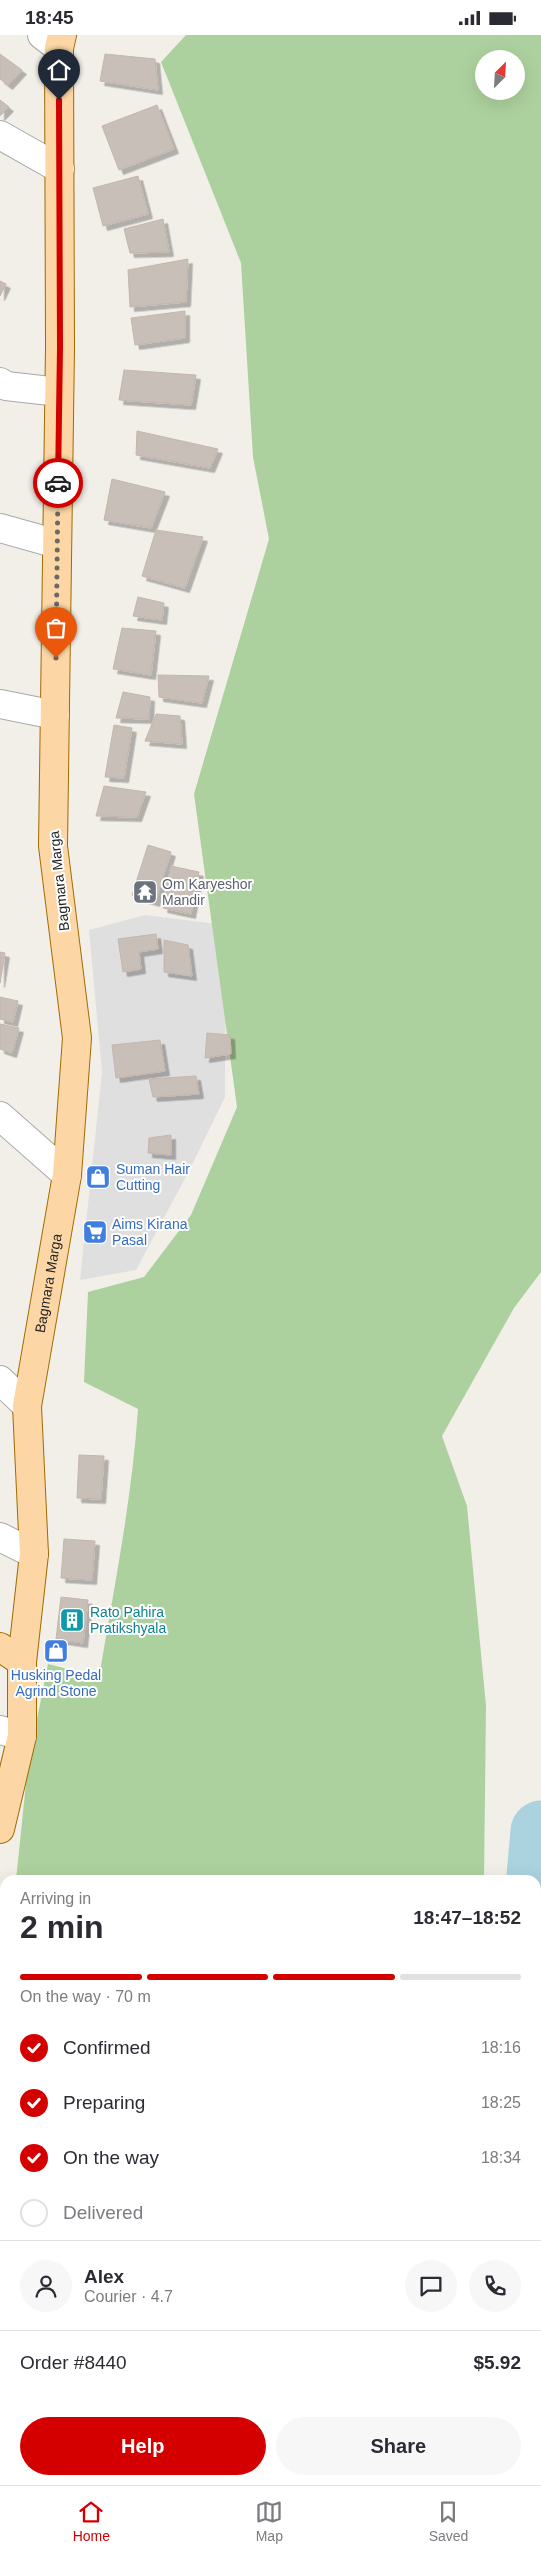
<!DOCTYPE html>
<meta charset="utf-8">
<style>
body{margin:0;font-family:Helvetica,sans-serif;background:#f7f7f7;color:#2b2b33;height:100vh;display:flex;flex-direction:column;font-size:19px;white-space:nowrap}
*{box-sizing:border-box;margin:0}
p{font-size:16px;color:#7c7c81}
.icon{flex:none;width:28px;height:28px;fill:none;stroke:currentColor;stroke-width:2;stroke-linecap:round;stroke-linejoin:round}
.map{position:relative;flex:1;overflow:hidden}
.sheet{position:absolute;left:0px;top:1840px;width:541px;height:610px;display:flex;flex-direction:column;background:#fff;border-radius:15px 15px 0 0;box-shadow:0 5px 20px #0002}
.sheet>*{flex:none}
.needle{width:32px;rotate:24deg}
.buttons{position:absolute;left:475px;top:15px;display:grid;gap:10px}
.buttons a{display:grid;place-items:center;width:50px;height:50px;border-radius:50%;background:#fff;box-shadow:0 5px 20px #0002;font-size:25px}
.pin{position:absolute;display:grid;place-items:center;width:42px;height:42px;color:#fff;margin:-51px -21px;border-radius:50% 50% 50% 0;rotate:-45deg;box-shadow:0 0 5px #0007}
.pin .icon{rotate:45deg}
.courier{position:absolute;display:grid;place-items:center;width:50px;height:50px;margin:-25px;border:4px solid #d40000;border-radius:50%;background:#fff;color:#222;box-shadow:0 1px 6px #0007}
.overview em{font-style:normal;font-weight:700}
.overview div{display:flex;flex-direction:column-reverse}
.overview{display:flex;align-items:center;justify-content:space-between;height:85px;padding:0 20px}
h1{font-size:32px;font-weight:700;line-height:38px}
.bar{display:grid;grid-template-columns:repeat(4,1fr);gap:8px 5px;align-content:center;height:60px;padding:0 20px}
.bar i{height:6px;border-radius:4px;background:#e1e1e2}
.bar .active{background:#d40000}
.bar p{grid-column:span 4}
.line{display:flex;align-items:center;gap:12px;padding:0 20px;border-top:1px solid #e1e1e2}
.line div{flex:1}
.round{display:grid;place-items:center;flex:none;width:52px;height:52px;border-radius:26px;background:#f7f7f7}
ol{padding:0 20px;list-style:none}
li{display:flex;align-items:center;gap:15px;height:55px}
li p{margin-inline-start:auto}
li .icon{padding:5px;border-radius:50%;background:#d40000;color:#fff;stroke-width:4}
li:last-child{color:#7c7c81}
li i{width:28px;height:28px;border:2px solid #e1e1e2;border-radius:50%}
.cta{display:flex;gap:10px;margin-top:auto;padding:10px 20px}
.cta a{flex:1;height:58px;border-radius:30px;background:#d40000;color:#fff;font-size:20px;font-weight:700;line-height:58px;text-align:center}
.cta a+a{background:#f7f7f7;color:#2b2b33}
.status{display:flex;justify-content:space-between;align-items:center;height:35px;padding:0 25px;background:#fff;direction:ltr}
.status svg{height:14px;fill:currentColor}
.menu{display:flex;justify-content:space-around;align-items:center;height:70px;border-top:1px solid #e1e1e2;background:#fff;font-size:14px;color:#7c7c81}
.menu a{display:grid;justify-items:center;gap:2px}
.menu .active{color:#d40000}
.map>svg:first-child{display:block}
</style>
<div class="status"><b>18:45</b><svg viewBox="0 0 49 12"><path d="M0 12V9h3v3zM5 12V6h3v6zM10 12V3h3v9zM15 12V0h3v12zM26 1h20v11H26zM47 4h2v5h-2z"/></svg></div>
<div class="map">
<svg width="541" height="2450" viewBox="0 0 541 2450">
<defs>
<filter id="shadow"><feDropShadow dx="4.5" dy="4.5" stdDeviation="0" flood-color="#0004"/></filter>
</defs>
<rect width="100%" height="100%" fill="#f2efe9"/>
<path fill="#e0dfdf" d="M145,880L226,890L225,1062L190,1134L136,1235L80,1245L102,1037L89,895Z"/>
<path fill="#add19e" fill-rule="evenodd" d="M186,0H541V1237L514,1273L442,1401L467,1471L486,1671L484,1845H16L28,1729L48,1629L99,1642C114,1553 132,1464 138,1374L84,1347L88,1257L144,1242L191,1180L237,1072L194,759L269,504L253,422L241,228L161,27ZM484,24H516V56H484Z
M536,2390L541,2403V2450H109L107,2445H536Z"/>
<g fill="none" stroke-linecap="round" stroke-linejoin="round">
<path stroke="#aad3df" stroke-width="61" d="M536,1853L541,1796
M536,2105L541,2132"/>
</g>
<path fill="#c7bfb8" stroke="#c4b6ab" filter="url(#shadow)" d="M0,19L22,35L8,50L0,44Z
M105,19L155,24L158,55L100,46Z
M0,65L9,72L0,81Z
M157,70L174,114L119,135L102,91Z
M138,141L148,179L103,191L93,153Z
M163,184L169,217L130,218L124,194Z
M188,224L186,267L130,272L128,235Z
M0,246L6,249L0,261Z
M185,276V303L135,310L131,283Z
M124,335L196,340L191,370L119,365Z
M137,396L218,414L210,433L136,420Z
M112,444L165,457L151,493L104,485Z
M156,495L203,502L185,553L142,541Z
M138,562L164,568L162,585L133,581Z
M122,593L156,596L151,640L113,634Z
M158,640L209,641L202,668L159,662Z
M123,657L150,662L149,684L116,683Z
M156,679L180,681L182,709L145,706Z
M114,690L132,693L124,743L105,742Z
M104,751L146,757L137,782L96,781Z
M148,810L171,817L155,867L132,860Z
M171,831L199,837L191,879L163,873Z
M156,899L158,914L139,917L141,934L123,937L118,904Z
M164,905L188,910L192,941L164,937Z
M0,917L5,918L0,948Z
M0,962L18,966L13,987L0,984Z
M0,989L19,993L12,1018L0,1014Z
M207,998L230,1000L231,1019L205,1023Z
M160,1005L165,1036L116,1043L112,1010Z
M196,1041L199,1059L153,1062L149,1044Z
M171,1100V1120L148,1118L149,1103Z
M79,1420L104,1421L101,1464L77,1463Z
M64,1504L95,1506L92,1545L61,1543Z
M61,1562L88,1565L83,1608L56,1604Z
M53,2445H93L95,2450H54Z"/>
<g fill="none" stroke-linecap="round" stroke-linejoin="round">
<defs>
<path id="minor" d="M42,0L59,13
M0,100L60,134
M0,347L6,351L59,357
M0,493L57,509
M0,669L55,680
M0,1081L67,1140
M0,1345L27,1371
M0,1502L34,1519
M0,1695L22,1701"/>
<g id="major">
<path d="M0,1612L22,1627"/>
<path id="s1" d="M0,1794L22,1701V1627L34,1519L27,1371L67,1140L77,1003L53,811L60,312L59,13L62,0"/>
<path d="M0,2356L5,2375"/>
<path d="M24,2445L25,2450"/>
</g>
</defs>
<use href="#minor" stroke="#a9a9a9" stroke-width="30"/>
<use href="#major" stroke="#a06b00" stroke-width="30"/>
<use href="#minor" stroke="#fff" stroke-width="28"/>
<use href="#major" stroke="#fcd6a4" stroke-width="28"/>
</g>
<g fill="none" stroke-linecap="round" stroke-linejoin="round">
<path stroke="#6b6a68" stroke-width="5" stroke-dasharray="0 9" d="M56,623L58,448"/>
<path stroke="#d40000" stroke-width="6" d="M58,448L60,312L59,65"/>
</g>
<defs>
<symbol id="temple-square" viewBox="-11 -11 22 22"><rect x="-9" y="-9" width="18" height="18" rx="4" fill="#6b7280" stroke="#fff"/><path d="M0-6L5-2H3V0L6.5 2.5H4V6H1.5V3h-3V6H-4V2.5H-6.5L-3 0V-2H-5Z" fill="#fff"/></symbol>
<symbol id="shop-square" viewBox="-11 -11 22 22"><rect x="-9" y="-9" width="18" height="18" rx="4" fill="#3f7fe0" stroke="#fff"/><path d="M-5-2.5h2.3a2.7 3.5 0 0 1 5.4 0H5L5.5 6h-11ZM-1.5-2.5h3a1.5 2.3 0 0 0-3 0Z" fill="#fff"/></symbol>
<symbol id="supermarket-square" viewBox="-11 -11 22 22"><rect x="-9" y="-9" width="18" height="18" rx="4" fill="#3f7fe0" stroke="#fff"/><path d="M-6-5.5h2.5l.6 2H6L4.5 2H-2.5L-4.4-4H-6ZM-1.5 3.2a1.3 1.3 0 1 0 .1 0ZM3 3.2a1.3 1.3 0 1 0 .1 0Z" fill="#fff"/></symbol>
<symbol id="building-square" viewBox="-11 -11 22 22"><rect x="-9" y="-9" width="18" height="18" rx="4" fill="#0f9aa8" stroke="#fff"/><path d="M-4-6H4V6H1V3H-1V6H-4ZM-2.5-4.3h1.7v1.8h-1.7ZM.8-4.3h1.7v1.8H.8ZM-2.5-1h1.7V.8h-1.7ZM.8-1h1.7V.8H.8Z" fill="#fff"/></symbol>
</defs>
<g fill-rule="evenodd">
<use href="#temple-square" x="131" y="843" width="28" height="28"/>
<use href="#shop-square" x="84" y="1128" width="28" height="28"/>
<use href="#supermarket-square" x="81" y="1183" width="28" height="28"/>
<use href="#building-square" x="58" y="1571" width="28" height="28"/>
<use href="#shop-square" x="42" y="1602" width="28" height="28"/>
</g>
<g text-anchor="middle" dominant-baseline="central" stroke-width="4" stroke-linejoin="round" paint-order="stroke">
<g font-size="14" fill="#222" stroke="#fff">
<text transform="translate(59 846) rotate(-96)">Bagmara Marga</text>
<text stroke="none"><textPath href="#s1" startOffset="551">Bagmara Marga</textPath></text>
</g>
<g font-size="14" fill="#5b616d" stroke="#fff" text-anchor="start">
<text x="162" y="849">Om Karyeshor<tspan x="162" dy="16">Mandir</tspan></text>
</g>
<g font-size="14" fill="#366cbe" stroke="#fff" text-anchor="start">
<text x="116" y="1134">Suman Hair<tspan x="116" dy="16">Cutting</tspan></text>
<text x="112" y="1189">Aims Kirana<tspan x="112" dy="16">Pasal</tspan></text>
<text x="56" y="1640" text-anchor="middle">Husking Pedal<tspan x="56" dy="16">Agrind Stone</tspan></text>
</g>
<g font-size="14" fill="#0d838f" stroke="#fff" text-anchor="start">
<text x="90" y="1577">Rato Pahira<tspan x="90" dy="16">Pratikshyala</tspan></text>
</g>
</g>
</svg>
<div class="buttons">
<a><svg class="needle" viewBox="-14 -14 28 28"><path d="M0-13l5 13h-10z" fill="#e53935"/><path d="M0 13l5-13h-10z" fill="#7c7c81"/></svg></a>
</div>
<div class="pin" style="left:56px;top:623px;background:#ea580c"><svg class="icon" aria-label="bag" viewBox="0 0 24 24"><path d="M5 8h14l-1 12H6zM9 8a3 3 0 0 1 6 0"/></svg></div>
<div class="pin" style="left:59px;top:65px;background:#1f2937"><svg class="icon" aria-label="home" viewBox="0 0 24 24"><path d="M3 11l9-7 9 7M6 9v11h12V9"/></svg></div>
<div class="courier" style="left:58px;top:448px"><svg class="icon" aria-label="car" viewBox="0 0 24 24"><path d="M5 17H2v-5l4-1 3-4h7l3 4 3 1v5h-3M9 17h6M6 11h13"/><circle cx="7" cy="17" r="2"/><circle cx="17" cy="17" r="2"/></svg></div>
<section class="sheet">
<div class="overview"><div><h1>2 min</h1><p>Arriving in</p></div><em>18:47–18:52</em></div>
<div class="bar"><i class="active"></i><i class="active"></i><i class="active"></i><i></i><p>On the way · 70 m</p></div>
<ol>
<li><svg class="icon" aria-label="check" viewBox="0 0 24 24"><path d="M5 12l5 5 9-10"/></svg>Confirmed<p>18:16</p></li>
<li><svg class="icon" aria-label="check" viewBox="0 0 24 24"><path d="M5 12l5 5 9-10"/></svg>Preparing<p>18:25</p></li>
<li><svg class="icon" aria-label="check" viewBox="0 0 24 24"><path d="M5 12l5 5 9-10"/></svg>On the way<p>18:34</p></li>
<li><i></i>Delivered</li>
</ol>
<div class="line" style="height:90px"><a class="round"><svg class="icon" aria-label="person" viewBox="0 0 24 24"><circle cx="12" cy="8" r="4"/><path d="M4 21q1-7 8-7t8 7"/></svg></a><div><b>Alex</b><p>Courier · 4.7</p></div><a class="round"><svg class="icon" aria-label="chat" viewBox="0 0 24 24"><path d="M4 5h16v11H9l-5 4z"/></svg></a><a class="round"><svg class="icon" aria-label="phone" viewBox="0 0 24 24"><path d="M5 4h4l2 5-3 2q2 4 5 5l2-3 5 2v4C11 20 4 13 5 4z"/></svg></a></div>
<div class="line" style="height:65px"><div>Order #8440</div><b>$5.92</b></div>
<div class="cta"><a>Help</a><a>Share</a></div>
</section>
</div>
<nav class="menu">
<a class="active"><svg class="icon" aria-label="home" viewBox="0 0 24 24"><path d="M3 11l9-7 9 7M6 9v11h12V9"/></svg>Home</a>
<a><svg class="icon" aria-label="map" viewBox="0 0 24 24"><path d="M3 6l6-2 6 2 6-2v14l-6 2-6-2-6 2zM9 4v14M15 6v14"/></svg>Map</a>
<a><svg class="icon" aria-label="saved" viewBox="0 0 24 24"><path d="M7 4h10v16l-5-4-5 4z"/></svg>Saved</a>
</nav>
